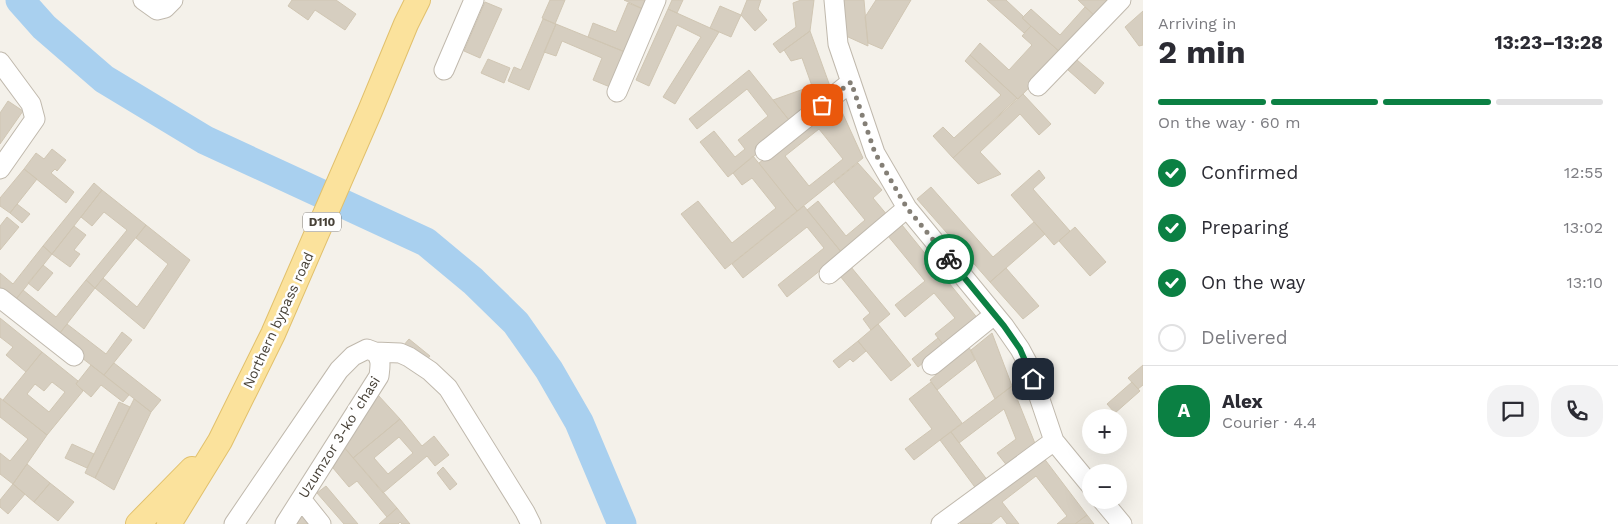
<!DOCTYPE html>
<meta charset="utf-8">
<style>
body{margin:0;font-family:"Work Sans",sans-serif;background:#f2f2f3;color:#2b2b33;height:100vh;display:flex;flex-direction:column;font-size:19px;white-space:nowrap}
*{box-sizing:border-box;margin:0}
p{font-size:16px;color:#7c7c81}
.icon{flex:none;width:28px;height:28px;fill:none;stroke:currentColor;stroke-width:2;stroke-linecap:round;stroke-linejoin:round}
.map{position:relative;flex:1;overflow:hidden}
.details{display:flex;flex-direction:column;background:#fff;width:475px}
.details>*{flex:none}
.fabs{position:absolute;left:1082px;top:409px;display:grid;gap:10px}
.fabs a{display:grid;place-items:center;width:45px;height:45px;border-radius:50%;background:#fff;box-shadow:0 5px 20px #0002;font-size:25px}
.pin{position:absolute;display:grid;place-items:center;width:42px;height:42px;color:#fff;margin:-21px;border-radius:10px;box-shadow:0 2px 8px #0006}
.courier{position:absolute;display:grid;place-items:center;width:50px;height:50px;margin:-25px;border:4px solid #0b8043;border-radius:50%;background:#fff;color:#222;box-shadow:0 1px 6px #0007}
.summary em{font-style:normal;font-weight:700}
.summary div{display:flex;flex-direction:column-reverse}
.summary{display:flex;align-items:center;justify-content:space-between;height:85px;padding:0 15px}
h1{font-size:32px;font-weight:700;line-height:38px}
.bar{display:grid;grid-template-columns:repeat(4,1fr);gap:8px 5px;align-content:center;height:60px;padding:0 15px}
.bar i{height:6px;border-radius:4px;background:#e1e1e2}
.bar .on{background:#0b8043}
.bar p{grid-column:span 4}
.line{display:flex;align-items:center;gap:12px;padding:0 15px;border-top:1px solid #e1e1e2}
.line div{flex:1}
.round{display:grid;place-items:center;flex:none;width:52px;height:52px;border-radius:20px;background:#f2f2f3}
ol{padding:0 15px;list-style:none}
li{display:flex;align-items:center;gap:15px;height:55px}
li p{margin-inline-start:auto}
li .icon{padding:5px;border-radius:50%;background:#0b8043;color:#fff;stroke-width:4}
li:last-child{color:#7c7c81}
li i{width:28px;height:28px;border:2px solid #e1e1e2;border-radius:50%}
main{display:flex;flex:1;min-height:0}
.map>svg:first-child{display:block}
</style>
<main>
<div class="map">
<svg width="1143" height="524" viewBox="0 0 1143 524">
<rect width="100%" height="100%" fill="#f4f1ea"/>
<g fill="none" stroke-linecap="round" stroke-linejoin="round">
<path stroke="#a9d0ef" stroke-width="29" d="M20,0L44,27L104,79L205,140L426,242L473,281L516,323L549,370L579,422L622,524"/>
</g>
<path fill="#d6cec0" stroke="#d0c6b3" fill-rule="evenodd" d="M292,0H336L356,14L345,30L315,10L308,20L288,6Z
M550,0H565L555,24L542,18Z
M624,0H646L643,9Z
M672,0H683L677,13L668,9Z
M747,0H761L758,9L767,20L755,31L741,15Z
M801,0H814L810,31L780,53L773,44L796,27L793,3Z
M843,0H864L868,46L846,36Z
M876,0H911L882,49L868,43L865,17Z
M987,0H1006L1024,17L1022,18L1031,26L1024,33Z
M1078,0H1111L1096,17Z
M485,2L502,9L480,58L464,51Z
M628,3L643,9L625,52L588,37L593,23L616,32Z
M720,6L741,15L731,37L710,28Z
M1085,7L1096,17L1062,54L1022,18L1031,9L1060,35Z
M668,9L719,32L675,104L663,97L701,37L677,25L649,86L636,80Z
M1143,11V45L1139,46L1125,27Z
M543,19L556,24L529,90L508,81L514,67L521,70Z
M556,24L625,52L610,87L593,80L602,58L562,41L556,56L544,52Z
M1031,26L1062,54L1018,99L970,55L980,43L1009,70L1032,45L1022,36Z
M810,31L831,89L789,120L773,100L812,86L802,58L791,61L784,50Z
M970,55L1017,98L953,158L933,136L943,127L954,138L1001,95L965,61Z
M488,59L510,68L504,83L481,73Z
M1077,60L1104,83L1095,94L1068,70Z
M749,70L789,120L755,147L759,152L728,177L700,142L714,131L735,157L745,149L738,140L768,116L747,89L697,129L689,119Z
M1023,94L1051,124L1039,135L1020,114L980,152L1001,174L978,184L953,158Z
M8,101L23,111L0,144V113Z
M837,101L863,158L797,211L759,163ZM819,129L843,159L809,186L785,156Z
M52,149L66,160L57,171L55,169L51,173L74,192L66,203L24,169L36,153L44,159Z
M753,156L797,211L725,269L681,214L698,201L732,243L776,208L752,178L742,185L733,173Z
M858,163L882,190L873,198L888,216L842,253L807,210L818,201L846,236L865,220L834,182Z
M24,169L37,179L10,213L0,206V198Z
M1039,170L1045,178L1033,189L1070,231L1054,245L1011,195Z
M94,183L102,190L52,254L43,246Z
M931,187L993,257L1034,222L1045,234L990,282L917,199Z
M102,190L146,225L95,288L86,280L127,230L104,212L92,226L81,217Z
M17,204L30,214L22,223L10,213Z
M804,206L842,253L787,297L778,285L824,248L807,227L743,278L732,264Z
M7,217L19,227L0,250V226Z
M146,225L190,260L144,329L95,288L103,278L137,307L168,264L136,238Z
M902,225L979,320L945,347L935,334L955,318L934,293L905,317L895,305L925,281L888,236Z
M74,226L86,235L74,250L80,254L70,267L52,254Z
M1075,227L1106,262L1090,276L1059,241Z
M43,246L52,254L13,303L0,292V273L13,284Z
M43,265L53,273L38,291L28,283Z
M851,267L890,314L871,330L863,319L870,313L840,276Z
M1006,268L1039,306L1023,319L990,282Z
M86,280L95,288L56,338L13,303L23,290L56,317Z
M0,318L42,352L26,372L6,355L13,347L0,337Z
M67,324L106,354L122,332L132,340L104,375L56,338Z
M878,324L911,365L891,381L858,341Z
M992,333L1012,386L995,399L971,350Z
M938,338L944,346L918,367L912,359Z
M409,339L430,356L424,363L403,346Z
M858,341L866,351L853,362L850,359L839,368L833,361Z
M969,347L975,360L937,390L930,380Z
M42,352L78,381L76,384L83,391L47,435L3,400ZM52,382L65,392L49,412L27,394L35,384L44,391Z
M114,363L161,400L151,412L104,375Z
M91,365L129,395L123,402L101,385L91,397L76,384Z
M1143,365V385L1138,389L1128,378Z
M931,382L962,423L914,460L905,449L932,429L909,399Z
M1132,382L1140,391L1115,413L1107,404Z
M1012,386L1036,446L1008,467L997,453L1016,439L1004,409L959,443L951,432Z
M378,395L400,419L353,458L343,446Z
M0,398L47,435L13,484L0,474V453L10,461L28,439L0,417Z
M134,399L151,412L114,490L95,478Z
M119,402L130,407L95,478L85,473Z
M400,419L422,446L434,436L449,455L435,466L427,456L383,493L353,458ZM399,437L413,453L388,474L374,458Z
M951,432L988,481L977,490L940,440Z
M72,444L94,454L87,468L65,458Z
M343,446L397,508L387,517L357,481L349,487L333,468Z
M1043,457L1087,515L1075,524H1057L1067,516L1036,476L1002,502L1019,524H1007L1001,516L991,524H961L959,521Z
M27,464L50,483L34,502L13,484Z
M443,467L457,484L450,490L437,473Z
M50,483L74,502L58,521L34,502Z
M13,484L25,494L8,514L0,507V500Z
M326,486L358,524H344L317,493Z
M397,508L410,524H402L400,522L398,524H379Z
M302,514L310,524H295Z
M1087,515L1094,524H1075Z"/>
<g fill="none" stroke-linecap="round" stroke-linejoin="round">
<defs>
<path id="minor" d="M143,0L157,10L165,8L173,0
M834,0L838,44L875,153L907,208L1004,326L1020,349L1028,364L1054,441L1091,486
M0,62L31,104L35,119L0,169
M444,70L474,0
M1038,86L1121,0
M617,92L656,0
M765,151L851,82
M829,274L907,208
M0,298L74,356
M932,365L994,315
M301,499L321,524
M1102,500L1122,524
M234,524L339,370L353,356L367,349L375,352
M285,524L379,376C380,366 382,360 375,352L400,353L409,357L430,371L448,388L525,512L531,524
M941,524L1054,441"/>
<path id="major" d="M138,524L192,469
M169,524L220,441L273,334L370,111L406,24L418,0"/>
</defs>
<use href="#minor" stroke="#c0b9ad" stroke-width="21"/>
<use href="#major" stroke="#e1c06c" stroke-width="26"/>
<use href="#minor" stroke="#fff" stroke-width="19"/>
<use href="#major" stroke="#fbe29c" stroke-width="24"/>
</g>
<g fill="none" stroke-linecap="round" stroke-linejoin="round">
<path stroke="#847f76" stroke-width="5" stroke-dasharray="0 9" d="M822,105L851,82L875,153L907,208L949,259"/>
<path stroke="#0b8043" stroke-width="6" d="M949,259L1004,326L1020,349L1033,379"/>
</g>
<g text-anchor="middle" dominant-baseline="central" stroke-width="5" stroke-linejoin="round" paint-order="stroke">
<rect fill="#fff" stroke="#7f7b74" stroke-width="1" x="303" y="212.5" width="38" height="19" rx="4"/>
<g font-size="12" font-weight="bold" fill="#484238">
<text x="322" y="222">D110</text>
</g>
<g font-size="14" fill="#484238" stroke="#fff">
<text transform="translate(278 320) rotate(-65)">Northern bypass road</text>
<text transform="translate(339 437) rotate(-58)">Uzumzor 3-koʻchasi</text>
</g>
</g>
</svg>
<div class="fabs">
<a>+</a>
<a>−</a>
</div>
<div class="pin" style="left:822px;top:105px;background:#ea580c"><svg class="icon" aria-label="bag" viewBox="0 0 24 24"><path d="M5 8h14l-1 12H6zM9 8a3 3 0 0 1 6 0"/></svg></div>
<div class="pin" style="left:1033px;top:379px;background:#1f2937"><svg class="icon" aria-label="home" viewBox="0 0 24 24"><path d="M3 11l9-7 9 7M6 9v11h12V9"/></svg></div>
<div class="courier" style="left:949px;top:259px"><svg class="icon" aria-label="bike" viewBox="0 0 24 24"><circle cx="6" cy="16" r="4"/><circle cx="18" cy="16" r="4"/><path d="M6 16l4-8h5l3 8M10 8l3 8H6M13 5h3"/></svg></div>
</div>
<section class="details">
<div class="summary"><div><h1>2 min</h1><p>Arriving in</p></div><em>13:23–13:28</em></div>
<div class="bar"><i class="on"></i><i class="on"></i><i class="on"></i><i></i><p>On the way · 60 m</p></div>
<ol>
<li><svg class="icon" aria-label="check" viewBox="0 0 24 24"><path d="M5 12l5 5 9-10"/></svg>Confirmed<p>12:55</p></li>
<li><svg class="icon" aria-label="check" viewBox="0 0 24 24"><path d="M5 12l5 5 9-10"/></svg>Preparing<p>13:02</p></li>
<li><svg class="icon" aria-label="check" viewBox="0 0 24 24"><path d="M5 12l5 5 9-10"/></svg>On the way<p>13:10</p></li>
<li><i></i>Delivered</li>
</ol>
<div class="line" style="height:90px"><b class="round" style="background:#0b8043;color:#fff">A</b><div><b>Alex</b><p>Courier · 4.4</p></div><a class="round"><svg class="icon" aria-label="chat" viewBox="0 0 24 24"><path d="M4 5h16v11H9l-5 4z"/></svg></a><a class="round"><svg class="icon" aria-label="phone" viewBox="0 0 24 24"><path d="M5 4h4l2 5-3 2q2 4 5 5l2-3 5 2v4C11 20 4 13 5 4z"/></svg></a></div>
</section>
</main>
